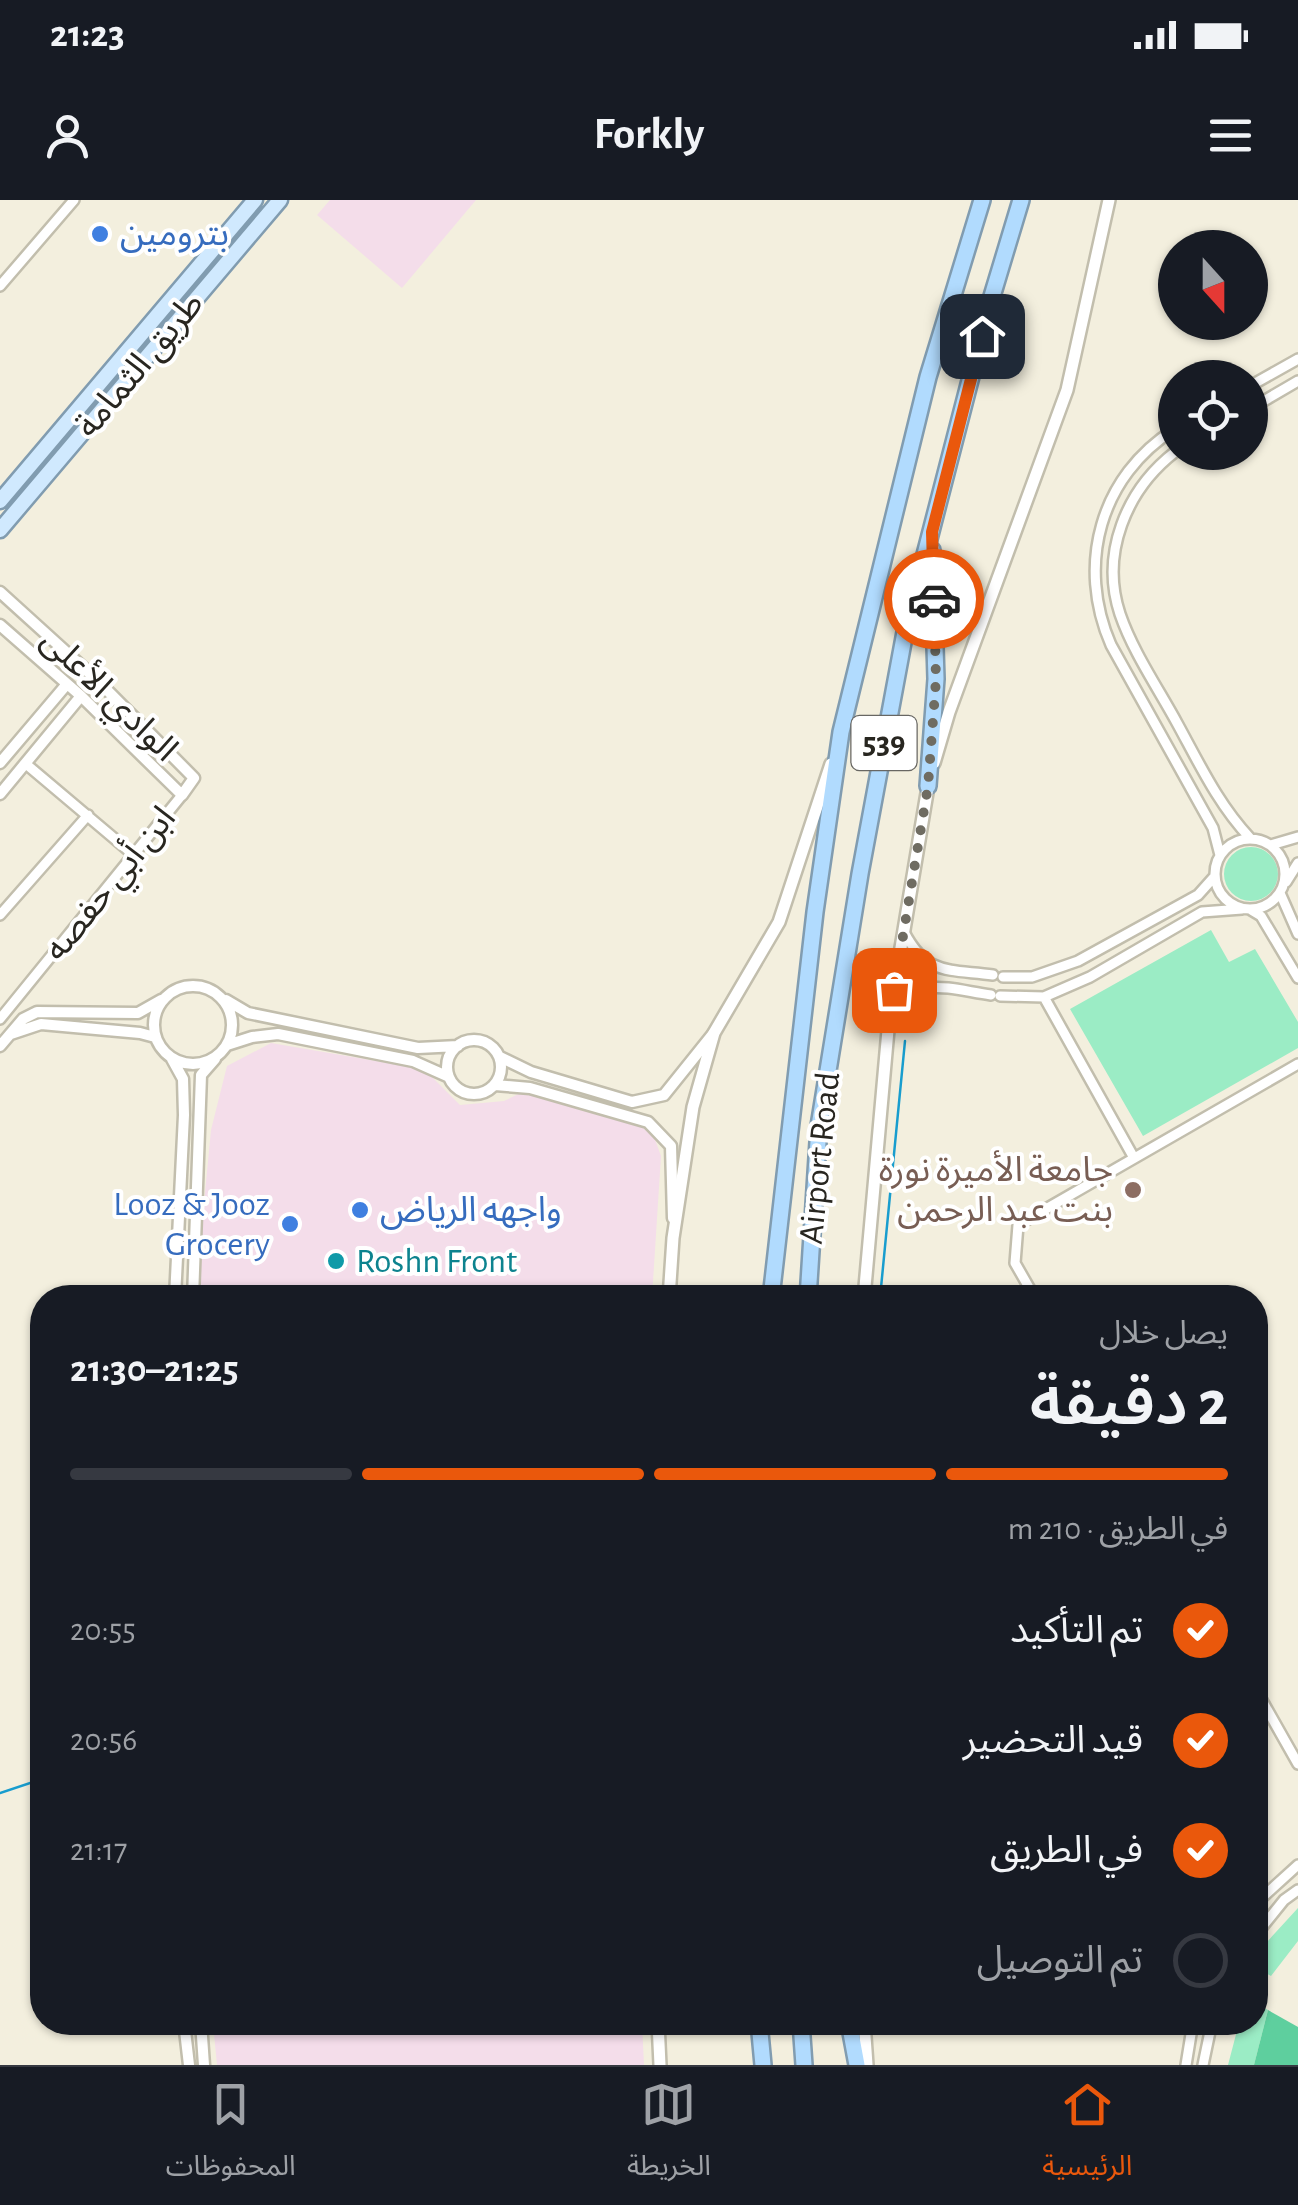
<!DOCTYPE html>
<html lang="ar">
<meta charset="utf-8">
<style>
body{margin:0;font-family:"Alegreya Sans","Noto Sans Arabic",sans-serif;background:#242831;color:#f1f3f6;direction:rtl;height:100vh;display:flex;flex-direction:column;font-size:38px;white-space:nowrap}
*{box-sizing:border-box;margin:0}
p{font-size:32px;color:#9ea1a6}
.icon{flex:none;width:55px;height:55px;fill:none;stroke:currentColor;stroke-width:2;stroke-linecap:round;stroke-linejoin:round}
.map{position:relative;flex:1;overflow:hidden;direction:ltr}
.drawer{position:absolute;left:30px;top:1085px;width:1238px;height:750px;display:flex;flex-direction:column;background:#171b24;border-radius:40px;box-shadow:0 2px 8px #0004;direction:rtl}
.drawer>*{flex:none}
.needle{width:65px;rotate:159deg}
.tools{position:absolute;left:1158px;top:30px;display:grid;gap:20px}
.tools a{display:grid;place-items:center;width:110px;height:110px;border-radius:50%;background:#171b24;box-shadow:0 2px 8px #0004;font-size:50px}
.pin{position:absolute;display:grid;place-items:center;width:85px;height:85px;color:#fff;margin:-42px;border-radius:20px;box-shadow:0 5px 15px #0006}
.courier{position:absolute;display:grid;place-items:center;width:100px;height:100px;margin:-50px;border:8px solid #ea580c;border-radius:50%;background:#fff;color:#222;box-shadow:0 2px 12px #0007}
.headline em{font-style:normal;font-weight:600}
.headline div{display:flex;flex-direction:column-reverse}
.headline{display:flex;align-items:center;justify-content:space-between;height:170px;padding:0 40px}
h1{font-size:65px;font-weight:600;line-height:75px}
.bar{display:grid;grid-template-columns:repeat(4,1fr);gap:15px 10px;align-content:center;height:120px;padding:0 40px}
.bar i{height:12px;border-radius:8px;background:#363941}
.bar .on{background:#ea580c}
.bar p{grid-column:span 4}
ol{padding:0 40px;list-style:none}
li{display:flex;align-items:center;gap:30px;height:110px}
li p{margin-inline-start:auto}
li .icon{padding:10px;border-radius:50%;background:#ea580c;color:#fff;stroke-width:4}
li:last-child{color:#9ea1a6}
li i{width:55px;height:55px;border:5px solid #363941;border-radius:50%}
.status{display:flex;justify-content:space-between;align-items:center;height:70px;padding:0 50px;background:#171b24;direction:ltr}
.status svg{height:28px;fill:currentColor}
header{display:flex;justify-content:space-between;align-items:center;height:130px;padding:0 40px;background:#171b24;font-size:45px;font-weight:600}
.dock{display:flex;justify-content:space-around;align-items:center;height:140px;border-top:2px solid #363941;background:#171b24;font-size:28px;color:#9ea1a6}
.dock a{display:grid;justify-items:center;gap:5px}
.dock .on{color:#ea580c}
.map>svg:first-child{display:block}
</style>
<div class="status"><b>21:23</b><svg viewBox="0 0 49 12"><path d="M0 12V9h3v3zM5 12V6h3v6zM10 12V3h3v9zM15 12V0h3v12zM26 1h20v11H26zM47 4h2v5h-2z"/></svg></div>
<header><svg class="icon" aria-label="menu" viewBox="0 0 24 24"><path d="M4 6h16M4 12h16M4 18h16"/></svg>Forkly<svg class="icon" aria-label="person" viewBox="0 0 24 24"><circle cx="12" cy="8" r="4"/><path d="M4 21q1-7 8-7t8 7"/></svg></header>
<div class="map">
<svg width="1298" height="1865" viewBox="0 0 1298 1865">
<rect width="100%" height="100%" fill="#f3efde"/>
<path fill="#f4ddea" d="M330,0H476L402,88L317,15Z
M271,843L417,868L433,878L460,905L504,901L527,890L639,923L653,934L661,956L652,1097L200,1098L202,1024L211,930L227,866Z
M213,1823H642L644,1865H217Z"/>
<path fill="#9becc5" d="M1224 674a27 27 0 1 1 54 0a27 27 0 1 1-54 0Z
M1211,730L1229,762L1255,749L1298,822V848L1143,936L1070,809Z
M1298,1708V1741L1271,1776L1255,1767V1755Z
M1255,1803L1268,1810L1254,1865H1228L1239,1823L1255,1822Z"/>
<path fill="#5ecf9e" d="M1268,1810L1298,1827V1865H1254Z"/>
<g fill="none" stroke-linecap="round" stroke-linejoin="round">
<path stroke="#189dce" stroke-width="2.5" d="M880,1098L905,841
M0,1593L42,1579"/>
<defs>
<path id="minor" d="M0,86L74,0
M1250,186L1298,159
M1250,209L1298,181
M1175,229C1100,276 1076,365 1111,445L1213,628L1220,655
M1175,252C1126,290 1100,354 1120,414C1133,452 1158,488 1177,523C1199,563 1218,604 1250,638
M26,564L135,656
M1215 674a35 35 0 1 1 70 0a35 35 0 1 1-70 0Z
M1271,645L1298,637
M1286,682L1298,663
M1280,693L1298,734
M1251,710L1261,716L1298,778
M0,715L88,615
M904,732C927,776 949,769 993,775
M1003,777H1032L1078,761L1198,695L1215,676
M1000,796L1044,797L1090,777L1202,712L1242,709
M1044,797L1134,958
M893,812C915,774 953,790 991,795
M0,819L182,595
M1035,1098L1015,1063L1018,1025L1298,864
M1255,1488L1298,1564
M1255,1704L1298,1665
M1255,1736L1284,1700L1298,1690
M1186,1865L1193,1822
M1203,1865L1212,1822"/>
<path id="tertiary" d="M0,392L98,481L194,578L182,595L81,496L0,425
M0,563L67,484
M0,594L81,496
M154 825a39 39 0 1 1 78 0a39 39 0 1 1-78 0Z
M226,800L248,813L418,848L458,846
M11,834L41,824L140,833L155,837
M447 867a27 27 0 1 1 54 0a27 27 0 1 1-54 0Z
M227,845L252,837L278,834L413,861L449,877
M0,846L23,819L37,812L138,813L161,800
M500,857L531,872L632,902L664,895L713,834
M172,859L183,879L184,915L175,1098
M495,885L530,888L648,922L671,946L673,1018
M193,1098L201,875L215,859
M184,1822L189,1865
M201,1822L204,1865"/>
<path id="secondary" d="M934,563L949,512L1067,190L1109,0
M669,1098L673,1038L693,907L714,833L779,722L831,564
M864,1098L889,819L929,581
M658,1822L660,1865
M864,1822L867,1865"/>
<path id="primary" d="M0,301L255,0
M0,330L280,0"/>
<path id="motorway" d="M928,586L936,479L932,350
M771,1098L815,712L841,532L928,177L982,0
M808,1098L819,926L860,674L905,432L990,103L1021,0
M759,1822L763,1865
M801,1822L804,1865
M849,1822L857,1865"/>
</defs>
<use href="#minor" stroke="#c2bead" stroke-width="14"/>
<use href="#tertiary" stroke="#c2bead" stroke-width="15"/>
<use href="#secondary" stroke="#c2bead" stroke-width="16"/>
<use href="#primary" stroke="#819cb0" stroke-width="19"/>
<use href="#motorway" stroke="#819cb0" stroke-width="20"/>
<use href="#minor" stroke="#fff" stroke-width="9"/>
<use href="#tertiary" stroke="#fff" stroke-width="10"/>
<use href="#secondary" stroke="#fff" stroke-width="11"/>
<use href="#primary" stroke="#d0e9fe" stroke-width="14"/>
<use href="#motorway" stroke="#b1dbfe" stroke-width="15"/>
</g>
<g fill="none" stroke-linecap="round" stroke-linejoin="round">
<path stroke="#6f6c62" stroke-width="10" stroke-dasharray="0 18" d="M894,790L928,586L936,480L934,399"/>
<path stroke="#ea580c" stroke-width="12" d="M934,399L932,332L982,136"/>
</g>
<g fill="#3f7fe0" stroke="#fff" stroke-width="4">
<circle cx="100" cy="34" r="10"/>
<circle cx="360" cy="1010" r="10"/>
<circle cx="290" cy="1024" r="10"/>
</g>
<circle fill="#8d6e63" stroke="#fff" stroke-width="4" cx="1133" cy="990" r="10"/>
<circle fill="#0f9aa8" stroke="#fff" stroke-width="4" cx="336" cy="1061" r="10"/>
<g text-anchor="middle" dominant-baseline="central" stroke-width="8" stroke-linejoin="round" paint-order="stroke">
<rect fill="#fff" stroke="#686763" stroke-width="2.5" x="851.5" y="516" width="65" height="54" rx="8"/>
<g font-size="32" font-weight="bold" fill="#282620">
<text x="884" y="543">539</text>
</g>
<g font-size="35" fill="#366cbe" stroke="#fff" text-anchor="start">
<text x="120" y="34">بترومين</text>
<text x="270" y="1004" text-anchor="end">Looz &amp; Jooz<tspan x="270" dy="40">Grocery</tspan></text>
<text x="380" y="1010">واجهه الرياض</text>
</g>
<g font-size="35" fill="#282620" stroke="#fff">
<text transform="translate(140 165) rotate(-50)">طريق الثمامة</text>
<text transform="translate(109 495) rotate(44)">الوادي الأعلى</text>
<text transform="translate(110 684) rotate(-51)">ابن أبي حفصه</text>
<text transform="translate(820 958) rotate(-84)">Airport Road</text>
</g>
<g font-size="35" fill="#785e54" stroke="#fff" text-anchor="end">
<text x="1113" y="970">جامعة الأميرة نورة<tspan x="1113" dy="40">بنت عبد الرحمن</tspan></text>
</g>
<g font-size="35" fill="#0d838f" stroke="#fff" text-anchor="start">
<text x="356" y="1061">Roshn Front</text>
</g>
</g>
</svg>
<div class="tools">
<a><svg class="needle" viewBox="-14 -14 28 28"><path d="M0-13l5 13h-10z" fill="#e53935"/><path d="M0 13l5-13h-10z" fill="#9ea1a6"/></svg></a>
<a><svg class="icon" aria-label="locate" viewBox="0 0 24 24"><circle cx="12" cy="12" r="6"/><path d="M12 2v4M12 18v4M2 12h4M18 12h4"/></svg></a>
</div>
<div class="pin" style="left:894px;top:790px;background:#ea580c"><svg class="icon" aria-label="bag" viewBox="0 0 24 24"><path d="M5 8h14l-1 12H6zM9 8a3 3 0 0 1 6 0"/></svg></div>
<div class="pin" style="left:982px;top:136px;background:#1f2937"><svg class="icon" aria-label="home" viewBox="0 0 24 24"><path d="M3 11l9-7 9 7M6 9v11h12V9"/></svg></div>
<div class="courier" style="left:934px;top:399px"><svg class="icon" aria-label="car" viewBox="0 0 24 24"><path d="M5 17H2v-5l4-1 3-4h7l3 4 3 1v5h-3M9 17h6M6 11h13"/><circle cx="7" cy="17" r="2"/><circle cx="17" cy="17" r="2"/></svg></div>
<section class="drawer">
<div class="headline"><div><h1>2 دقيقة</h1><p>يصل خلال</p></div><em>21:25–21:30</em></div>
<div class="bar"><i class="on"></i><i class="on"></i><i class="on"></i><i></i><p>في الطريق · 210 m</p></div>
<ol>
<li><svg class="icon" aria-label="check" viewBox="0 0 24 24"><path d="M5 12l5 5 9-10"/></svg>تم التأكيد<p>20:55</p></li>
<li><svg class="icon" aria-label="check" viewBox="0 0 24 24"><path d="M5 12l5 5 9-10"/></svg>قيد التحضير<p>20:56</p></li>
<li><svg class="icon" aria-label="check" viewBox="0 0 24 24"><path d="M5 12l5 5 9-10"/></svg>في الطريق<p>21:17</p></li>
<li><i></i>تم التوصيل</li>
</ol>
</section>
</div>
<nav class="dock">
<a class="on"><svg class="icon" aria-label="home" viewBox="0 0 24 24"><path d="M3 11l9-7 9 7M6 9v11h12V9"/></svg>الرئيسية</a>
<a><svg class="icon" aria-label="map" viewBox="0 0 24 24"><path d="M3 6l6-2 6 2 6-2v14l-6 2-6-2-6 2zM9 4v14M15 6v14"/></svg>الخريطة</a>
<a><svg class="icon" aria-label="saved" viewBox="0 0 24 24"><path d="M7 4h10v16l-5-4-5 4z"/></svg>المحفوظات</a>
</nav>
